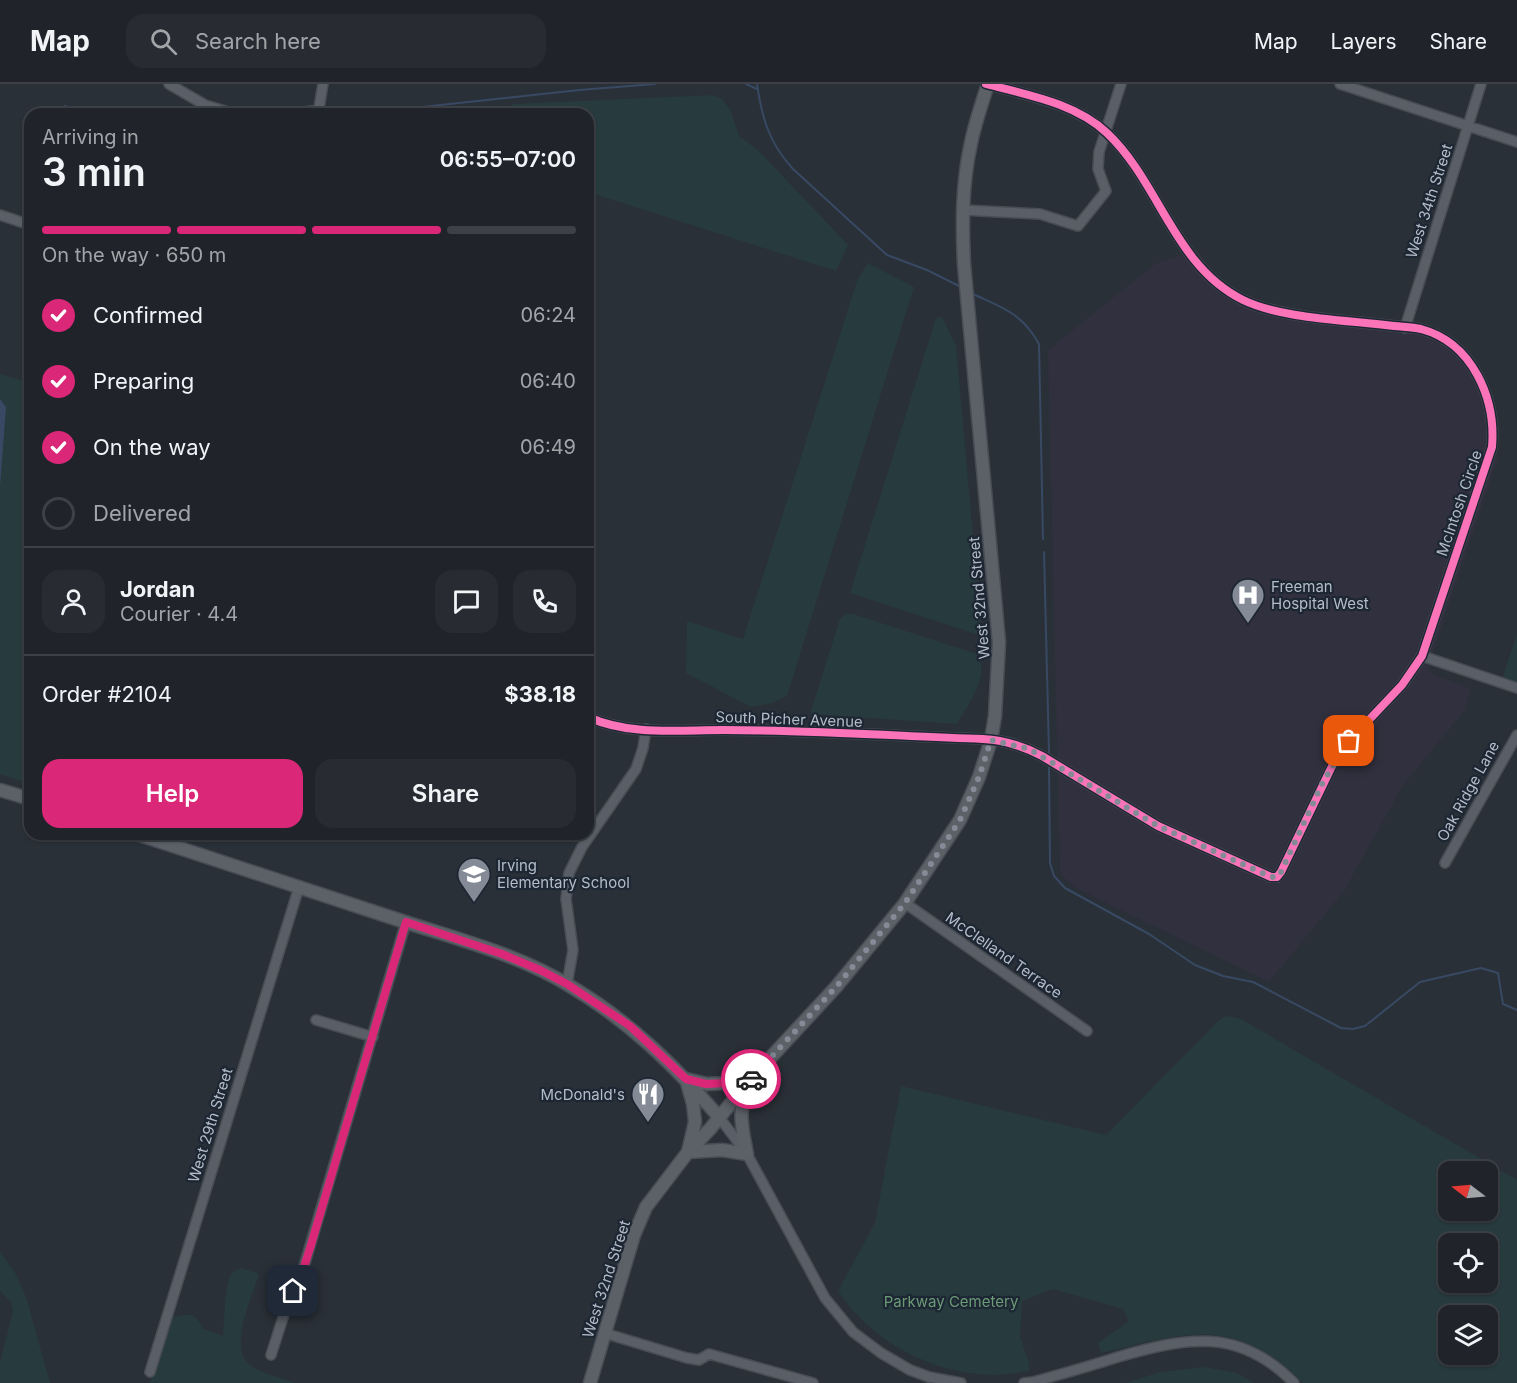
<!DOCTYPE html>
<meta charset="utf-8">
<style>
body{margin:0;font-family:Inter,sans-serif;background:#282c32;color:#f1f3f6;height:100vh;display:flex;flex-direction:column;font-size:22px;white-space:nowrap}
*{box-sizing:border-box;margin:0}
p{font-size:20px;color:#a2a4a8}
.icon{flex:none;width:33px;height:33px;fill:none;stroke:currentColor;stroke-width:2;stroke-linecap:round;stroke-linejoin:round}
.map{position:relative;flex:1;overflow:hidden}
.drawer{position:absolute;left:24px;top:24px;width:570px;height:732px;display:flex;flex-direction:column;background:#20242a;border-radius:18px;box-shadow:0 2px 4px #0004,0 0 0 2px #3d4147}
.drawer>*{flex:none}
.needle{width:39px;rotate:286deg}
.fabs{position:absolute;left:1438px;top:1077px;display:grid;gap:12px}
.fabs a{display:grid;place-items:center;width:60px;height:60px;border-radius:12px;background:#20242a;box-shadow:0 2px 4px #0004,0 0 0 2px #3d4147;font-size:30px}
.pin{position:absolute;display:grid;place-items:center;width:51px;height:51px;color:#fff;margin:-26px;border-radius:12px;box-shadow:0 3px 9px #0006}
.courier{position:absolute;display:grid;place-items:center;width:60px;height:60px;margin:-30px;border:4px solid #db2777;border-radius:50%;background:#fff;color:#222;box-shadow:0 2px 8px #0007}
.overview em{font-style:normal;font-weight:600}
.overview div{display:flex;flex-direction:column-reverse}
.overview{display:flex;align-items:center;justify-content:space-between;height:102px;padding:0 18px}
h1{font-size:39px;font-weight:600;line-height:45px}
.bar{display:grid;grid-template-columns:repeat(4,1fr);gap:9px 6px;align-content:center;height:72px;padding:0 18px}
.bar i{height:8px;border-radius:4px;background:#3d4147}
.bar .selected{background:#db2777}
.bar p{grid-column:span 4}
.line{display:flex;align-items:center;gap:15px;padding:0 18px;border-top:2px solid #3d4147}
.line div{flex:1}
.round{display:grid;place-items:center;flex:none;width:63px;height:63px;border-radius:18px;background:#282c32}
ol{padding:0 18px;list-style:none}
li{display:flex;align-items:center;gap:18px;height:66px}
li p{margin-inline-start:auto}
li .icon{padding:6px;border-radius:50%;background:#db2777;color:#fff;stroke-width:4}
li:last-child{color:#a2a4a8}
li i{width:33px;height:33px;border:3px solid #3d4147;border-radius:50%}
.primary-button{display:flex;gap:12px;margin-top:auto;padding:12px 18px}
.primary-button a{flex:1;height:69px;border-radius:18px;background:#db2777;color:#fff;font-size:24px;font-weight:600;line-height:69px;text-align:center}
.primary-button a+a{background:#282c32;color:#f1f3f6}
header{display:flex;align-items:center;gap:36px;box-sizing:border-box;height:84px;padding:0 30px;background:#20242a;border-bottom:2px solid #3d4147}
header strong{font-size:28px}
nav{display:flex;gap:33px;margin-inline-start:auto;font-size:21px}
.search{width:420px;height:54px;background:#282c32;display:flex;align-items:center;gap:15px;box-sizing:border-box;padding:0 21px;border-radius:18px;color:#a2a4a8;font-size:22px}
.map>svg:first-child{display:block}
</style>
<header>
<strong>Map</strong>
<div class="search"><svg class="icon" aria-label="search" viewBox="0 0 24 24"><circle cx="10" cy="10" r="6"/><path d="M15 15l6 6"/></svg>Search here</div>
<nav><a>Map</a><a>Layers</a><a>Share</a></nav>
</header>
<div class="map">
<svg width="1517" height="1299" viewBox="0 0 1517 1299">
<rect width="100%" height="100%" fill="#2a3038"/>
<path fill="#31303e" d="M1197,166L1218,193L1250,215L1283,225L1393,235L1447,253L1479,282L1491,307L1499,343L1497,377L1432,571L1428,588L1471,605L1464,627L1402,703L1344,807L1269,898L1076,804L1060,790L1048,266L1155,180Z"/>
<path fill="#273a3e" fill-rule="evenodd" d="M713,11L722,15L731,27L739,52L758,66L848,161L836,187L588,108V30H511L512,20Z
M868,179L914,203L787,612L772,619L751,623L686,589L687,537L743,555L858,194Z
M942,233L956,262L982,552L850,509L936,234Z
M0,290L30,299V700L0,690Z
M846,530H853L977,570C991,592 968,620 957,640L810,630L840,535Z
M1517,550V599L1502,595Z
M1226,932L1241,935L1517,1096V1299H1303C1236,1230 1184,1249 1101,1269L1098,1259L1129,1237L1123,1225L1053,1205L1022,1217L1020,1253L1029,1279V1287C1017,1289 1004,1291 992,1291C931,1289 872,1258 838,1207L875,1139L901,1002L1106,1051L1219,936ZM1449,1088H1488V1126H1449ZM1449,1160H1488V1198H1449ZM1449,1232H1488V1270H1449Z
M0,1167L17,1192L26,1213L50,1299H0V1278L13,1227L11,1218L0,1207Z
M242,1184L259,1190C252,1212 227,1266 251,1282C262,1290 283,1294 295,1299H150L171,1233C189,1230 195,1227 203,1245L223,1252C224,1239 225,1202 230,1192C233,1187 237,1186 242,1184Z
M1203,1283L1237,1289L1254,1299H1126L1160,1288Z"/>
<path fill="#384963" d="M0,315L6,323L0,402Z"/>
<g fill="none" stroke-linecap="round" stroke-linejoin="round">
<path stroke="#384963" stroke-width="2" d="M746,0L757,5
M757,0C762,34 769,59 793,85L887,171L927,186L959,202
M65,22L84,30
M357,30L579,6L655,0
M973,210C1003,224 1022,229 1039,260L1043,455
M1044,468L1049,669
M1049,683L1050,779L1054,792L1065,804L1149,850L1195,881L1223,892L1253,898L1341,944L1353,945L1365,942L1420,898L1481,884L1498,889L1503,920L1517,926"/>
<defs>
<path id="minor" d="M169,0L205,21L235,30
M1340,0L1517,58
M290,30L319,26
M318,30L323,0
M962,126L1040,130L1078,142L1106,107L1098,85L1099,68L1121,0
M0,131L30,141
M1405,244L1481,0
M1422,572L1517,604
M588,633C630,652 678,646 723,646C810,646 897,652 983,655C1005,656 1023,662 1042,672L1158,742L1271,793H1277L1281,788L1334,678L1349,657L1402,601L1422,572L1492,363C1496,315 1473,259 1421,245C1412,243 1403,243 1394,242C1349,236 1282,235 1243,216C1174,182 1160,99 1107,49C1075,19 1027,11 986,0
M1445,779L1517,651
M905,819L1087,947
M567,900L573,866L566,815L569,789L582,763L636,685L643,664L646,645
M316,936L373,953
M719,1033L747,1070L825,1214L853,1248L881,1269L910,1286L929,1293L961,1299
M604,1249L687,1274L699,1276L709,1270L813,1299
M271,1271L289,1215L299,1199L406,838
M150,1288L299,803
M1024,1299L1033,1298C1062,1290 1090,1282 1118,1273C1187,1253 1239,1243 1294,1299"/>
<path id="major" d="M0,706L30,715
M137,750C226,779 315,809 405,838C461,856 519,871 570,902C629,937 674,981 719,1033
M686,995L707,1000L748,998C738,1031 741,1038 747,1070L722,1066L688,1068L695,1038L693,1020Z
M590,1299L634,1151L646,1123L688,1068L710,1045L748,998L836,903L905,819L960,736L979,693L991,656L995,632L999,558L964,180C962,139 962,99 971,59C975,39 982,19 988,0"/>
</defs>
<use href="#minor" stroke="#484c53" stroke-width="12"/>
<use href="#major" stroke="#484c55" stroke-width="15"/>
<use href="#minor" stroke="#5a5e66" stroke-width="9"/>
<use href="#major" stroke="#5c6168" stroke-width="12"/>
<defs>
<path id="cycleway" d="M588,633C630,652 678,646 723,646C810,646 897,652 983,655C1005,656 1023,662 1042,672L1158,742L1271,793H1277L1281,788L1334,678L1349,657L1402,601L1422,572L1492,363C1496,315 1473,259 1421,245C1412,243 1403,243 1394,242C1349,236 1282,235 1243,216C1174,182 1160,99 1107,49C1075,19 1027,11 986,0"/>
</defs>
<use href="#cycleway" stroke="#1d2633" stroke-width="11"/>
<use href="#cycleway" stroke="#fb73b8" stroke-width="8"/>
</g>
<g fill="none" stroke-linecap="round" stroke-linejoin="round">
<path stroke="#848b96" stroke-width="6" stroke-dasharray="0 10.8" d="M751,995L836,903L905,819L960,736L979,693L991,656L1029,665L1158,742L1271,793H1277L1281,788L1323,698L1349,657"/>
<path stroke="#db2777" stroke-width="8" d="M293,1207L299,1199L311,1161L406,838L502,870L540,886L567,900L630,942L686,995L706,1000L748,998L751,995"/>
</g>
<defs>
<symbol id="hospital-pin" viewBox="-11 -11 22 30"><path d="M0 17L-7.5 6A9.5 9.5 0 1 1 7.5 6Z" fill="#848b96" stroke="#1d2633"/><path d="M-5-5h3v3.5h4V-5h3V5h-3V1.5h-4V5h-3Z" fill="#fff"/></symbol>
<symbol id="school-pin" viewBox="-11 -11 22 30"><path d="M0 17L-7.5 6A9.5 9.5 0 1 1 7.5 6Z" fill="#848b96" stroke="#1d2633"/><path d="M0-5L7-2L0 1L-7-2ZM-4 1L0 2.5L4 1V4Q0 6-4 4Z" fill="#fff"/></symbol>
<symbol id="restaurant-pin" viewBox="-11 -11 22 30"><path d="M0 17L-7.5 6A9.5 9.5 0 1 1 7.5 6Z" fill="#848b96" stroke="#1d2633"/><path d="M-5-6h1v4h1v-4h1v4h1v-4h1v5L-1.5 .5V6h-2V.5L-5-1ZM5-6V6H3V1.5H1.5Q1.5-4 5-6Z" fill="#fff"/></symbol>
</defs>
<g fill-rule="evenodd">
<use href="#hospital-pin" x="1229" y="492" width="38" height="52"/>
<use href="#school-pin" x="455" y="771" width="38" height="52"/>
<use href="#restaurant-pin" x="629" y="991" width="38" height="52"/>
</g>
<g text-anchor="middle" dominant-baseline="central" stroke-width="4.5" stroke-linejoin="round" paint-order="stroke">
<g font-size="15" fill="#b4bcc9" stroke="#1d2633">
<text transform="translate(1429 117) rotate(-72)">West 34th Street</text>
<text transform="translate(1459 419) rotate(-71)">McIntosh Circle</text>
<text transform="translate(979 514) rotate(-95)">West 32nd Street</text>
<text transform="translate(789 635) rotate(2)">South Picher Avenue</text>
<text transform="translate(1468 707) rotate(-61)">Oak Ridge Lane</text>
<text transform="translate(1004 871) rotate(35)">McClelland Terrace</text>
<text transform="translate(210 1041) rotate(-73)">West 29th Street</text>
<text transform="translate(606 1195) rotate(-72)">West 32nd Street</text>
</g>
<g font-size="15" fill="#b4bcc9" stroke="#1d2633" text-anchor="start">
<text x="1271" y="502">Freeman<tspan x="1271" dy="17">Hospital West</tspan></text>
<text x="497" y="781">Irving<tspan x="497" dy="17">Elementary School</tspan></text>
<text x="625" y="1010" text-anchor="end">McDonald's</text>
</g>
<g font-size="15" fill="#6b9a76" stroke="#1d2633">
<text x="951" y="1217">Parkway Cemetery</text>
</g>
</g>
</svg>
<div class="fabs">
<a><svg class="needle" viewBox="-14 -14 28 28"><path d="M0-13l5 13h-10z" fill="#e53935"/><path d="M0 13l5-13h-10z" fill="#a2a4a8"/></svg></a>
<a><svg class="icon" aria-label="locate" viewBox="0 0 24 24"><circle cx="12" cy="12" r="6"/><path d="M12 2v4M12 18v4M2 12h4M18 12h4"/></svg></a>
<a><svg class="icon" aria-label="layers" viewBox="0 0 24 24"><path d="M12 4l9 5-9 5-9-5zM3 14l9 5 9-5"/></svg></a>
</div>
<div class="pin" style="left:1349px;top:657px;background:#ea580c"><svg class="icon" aria-label="bag" viewBox="0 0 24 24"><path d="M5 8h14l-1 12H6zM9 8a3 3 0 0 1 6 0"/></svg></div>
<div class="pin" style="left:293px;top:1207px;background:#1f2937"><svg class="icon" aria-label="home" viewBox="0 0 24 24"><path d="M3 11l9-7 9 7M6 9v11h12V9"/></svg></div>
<div class="courier" style="left:751px;top:995px"><svg class="icon" aria-label="car" viewBox="0 0 24 24"><path d="M5 17H2v-5l4-1 3-4h7l3 4 3 1v5h-3M9 17h6M6 11h13"/><circle cx="7" cy="17" r="2"/><circle cx="17" cy="17" r="2"/></svg></div>
<section class="drawer">
<div class="overview"><div><h1>3 min</h1><p>Arriving in</p></div><em>06:55–07:00</em></div>
<div class="bar"><i class="selected"></i><i class="selected"></i><i class="selected"></i><i></i><p>On the way · 650 m</p></div>
<ol>
<li><svg class="icon" aria-label="check" viewBox="0 0 24 24"><path d="M5 12l5 5 9-10"/></svg>Confirmed<p>06:24</p></li>
<li><svg class="icon" aria-label="check" viewBox="0 0 24 24"><path d="M5 12l5 5 9-10"/></svg>Preparing<p>06:40</p></li>
<li><svg class="icon" aria-label="check" viewBox="0 0 24 24"><path d="M5 12l5 5 9-10"/></svg>On the way<p>06:49</p></li>
<li><i></i>Delivered</li>
</ol>
<div class="line" style="height:108px"><a class="round"><svg class="icon" aria-label="person" viewBox="0 0 24 24"><circle cx="12" cy="8" r="4"/><path d="M4 21q1-7 8-7t8 7"/></svg></a><div><b>Jordan</b><p>Courier · 4.4</p></div><a class="round"><svg class="icon" aria-label="chat" viewBox="0 0 24 24"><path d="M4 5h16v11H9l-5 4z"/></svg></a><a class="round"><svg class="icon" aria-label="phone" viewBox="0 0 24 24"><path d="M5 4h4l2 5-3 2q2 4 5 5l2-3 5 2v4C11 20 4 13 5 4z"/></svg></a></div>
<div class="line" style="height:78px"><div>Order #2104</div><b>$38.18</b></div>
<div class="primary-button"><a>Help</a><a>Share</a></div>
</section>
</div>
